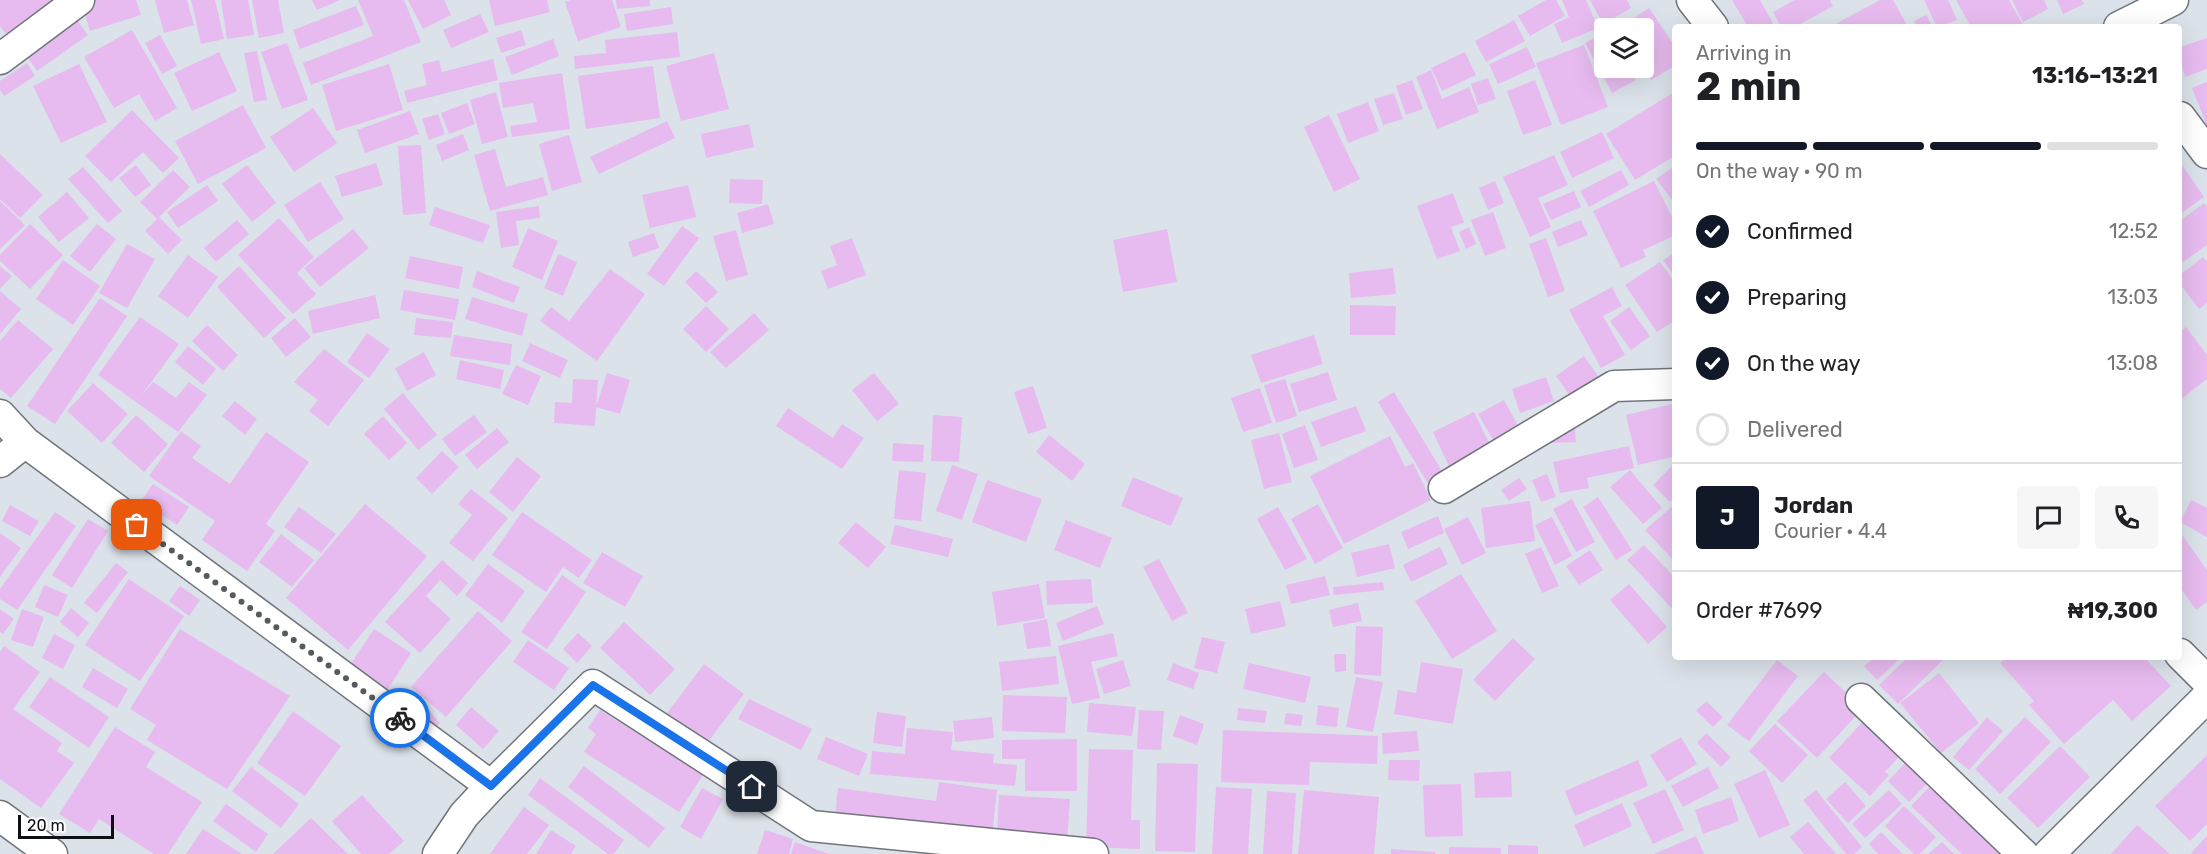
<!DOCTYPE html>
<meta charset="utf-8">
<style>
body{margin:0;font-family:Rubik,sans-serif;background:#f6f6f6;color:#202124;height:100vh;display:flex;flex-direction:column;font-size:22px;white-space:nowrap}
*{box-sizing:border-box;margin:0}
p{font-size:20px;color:#757577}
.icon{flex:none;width:33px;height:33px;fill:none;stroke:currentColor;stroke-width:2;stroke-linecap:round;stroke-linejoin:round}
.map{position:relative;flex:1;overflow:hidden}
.sheet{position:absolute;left:1672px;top:24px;width:510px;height:636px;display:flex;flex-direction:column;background:#fff;border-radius:6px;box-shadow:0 6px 24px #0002}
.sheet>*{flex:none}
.buttons{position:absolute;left:1594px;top:18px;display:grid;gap:12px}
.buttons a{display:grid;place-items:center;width:60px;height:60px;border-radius:6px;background:#fff;box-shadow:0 6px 24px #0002;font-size:30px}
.scale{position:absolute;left:18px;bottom:15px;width:96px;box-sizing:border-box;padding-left:6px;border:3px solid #0d1012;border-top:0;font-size:16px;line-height:21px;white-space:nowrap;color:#0d1012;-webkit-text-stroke:4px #fff;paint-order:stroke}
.pin{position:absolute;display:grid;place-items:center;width:51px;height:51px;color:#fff;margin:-26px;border-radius:12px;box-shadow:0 3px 9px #0006}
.courier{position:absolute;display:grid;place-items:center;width:60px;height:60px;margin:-30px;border:4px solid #1a73e8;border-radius:50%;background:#fff;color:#222;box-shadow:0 2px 8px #0007}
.overview em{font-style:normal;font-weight:700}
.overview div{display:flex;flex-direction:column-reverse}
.overview{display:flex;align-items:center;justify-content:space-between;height:102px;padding:0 24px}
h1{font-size:39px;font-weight:700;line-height:45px}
.bar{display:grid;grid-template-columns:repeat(4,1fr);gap:9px 6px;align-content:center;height:72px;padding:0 24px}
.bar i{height:8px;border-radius:4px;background:#e0e0e0}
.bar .selected{background:#111827}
.bar p{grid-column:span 4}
.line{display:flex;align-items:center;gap:15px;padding:0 24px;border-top:2px solid #e0e0e0}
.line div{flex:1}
.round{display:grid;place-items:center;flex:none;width:63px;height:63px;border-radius:6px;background:#f6f6f6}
ol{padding:0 24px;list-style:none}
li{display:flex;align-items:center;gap:18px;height:66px}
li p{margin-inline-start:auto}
li .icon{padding:6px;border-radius:50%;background:#111827;color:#fff;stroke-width:4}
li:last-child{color:#757577}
li i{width:33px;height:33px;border:3px solid #e0e0e0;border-radius:50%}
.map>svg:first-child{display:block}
</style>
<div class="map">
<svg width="2207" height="854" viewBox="0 0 2207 854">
<rect width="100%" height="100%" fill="#dbe2e9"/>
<path fill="#e7bbef" d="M0,0H57L12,43L0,26Z
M85,0H136L141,15L90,31L81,1Z
M155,0H187L194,25L164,33Z
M191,0H215L224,39L201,44Z
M221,0H248L254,35L227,39Z
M252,0H278L284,33L259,38Z
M312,0H340L317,10Z
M358,0H404L421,42L311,85L303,63L373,36Z
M408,0H444L451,15L423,29Z
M489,0H547L550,12L495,26Z
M571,0H612L621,27L578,41L565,2Z
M616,0H650V6L617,9Z
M1546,0H1556L1565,16L1530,36L1518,16Z
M1562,0H1586L1598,28L1562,43L1554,24L1569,17Z
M1590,0H1627L1631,8L1603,24Z
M1732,0H1760L1773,23L1767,27H1748Z
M1795,0H1830L1833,6L1795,27H1781L1773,12Z
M1880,0H1893L1908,27H1830Z
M1924,0H1948L1957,20L1937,27Z
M1956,0H2009L2023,25L1971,27Z
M2012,0H2044L2048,9L2023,22Z
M2057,0H2082L2084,4L2063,14Z
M356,6L364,25L300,49L293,30Z
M671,7L673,24L627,31L624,14Z
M1649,8L1676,48V65L1651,80L1643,68L1644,28H1618Z
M71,12L88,35L37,71L21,48Z
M480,14L489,32L451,48L443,30Z
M1926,15L1933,27H1917L1914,21Z
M1514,20L1525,41L1486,62L1475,41Z
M132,30L177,108L155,121L139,94L114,108L84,57Z
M521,30L526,45L501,53L496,38Z
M677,32L680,57L575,69L574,56L606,53L605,40Z
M1605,33V68H1629L1636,80L1612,93L1585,43Z
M160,35L177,66L162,74L145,43Z
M2207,38V69L2185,77L2180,60V47Z
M553,39L559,56L512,75L505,57Z
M287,43L308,100L282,109L261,52Z
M1584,45L1608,107L1561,125L1536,63Z
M1527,47L1536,67L1498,84L1489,64Z
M257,51L267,100L254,102L244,53Z
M219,52L237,91L192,111L174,73Z
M1465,52L1476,75L1442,91L1431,68Z
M714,53L729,109L681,121L666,66Z
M493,59L498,80L407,103L404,91L427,85L422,64L439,60L442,72Z
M27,63L35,76L4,96L0,90V81Z
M79,64L107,122L61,143L33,86Z
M389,64L403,110L336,131L322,85Z
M653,66L660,118L586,129L578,76Z
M1431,70L1442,99L1469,87L1479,112L1437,129L1416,77Z
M562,73L570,129L512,137L510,126L537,122L533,103L503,108L499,83Z
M1488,78L1496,99L1478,105L1471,84Z
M1412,80L1423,109L1406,115L1396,86Z
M1535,80L1552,125L1523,135L1507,91Z
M2207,82V126L2192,88Z
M1676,91V155L1635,180L1606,134Z
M496,92L508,137L482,144L470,100Z
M1394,93L1403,119L1383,125L1374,99Z
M1368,102L1379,131L1348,143L1337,114Z
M467,103L475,124L449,134L441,113Z
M243,105L266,148L198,184L175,141Z
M313,108L337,143L294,172L270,137Z
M132,110L179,158L163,173L143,152L111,182L85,156Z
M410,111L419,134L365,153L357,130Z
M438,114L445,134L429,140L422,119Z
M1329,115L1360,179L1334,192L1304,127Z
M667,121L675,138L599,174L590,157Z
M749,124L754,147L706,158L701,134Z
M1602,132L1614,158L1572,178L1560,152Z
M463,134L469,150L442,161L436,145Z
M569,135L582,182L552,191L539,144Z
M421,145L426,213L403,215L398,146Z
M495,149L506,187L543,177L548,195L490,211L474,155Z
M0,154L43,195L20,218L0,199Z
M1554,155L1568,185L1538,198L1551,227L1530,237L1503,177Z
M2180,162L2204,197L2180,214Z
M376,163L383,185L342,197L335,176Z
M136,165L151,185L135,197L119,178Z
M247,165L276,203L252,222L222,184Z
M1676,165V205L1656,179Z
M83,167L122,211L108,223L68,179Z
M173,170L190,187L159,217L182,240L168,254L145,231L157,219L140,202Z
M1621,170L1629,185L1589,207L1580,191Z
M730,179L763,180L762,204L729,203Z
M1495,181L1504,203L1488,210L1479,188Z
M1654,181L1676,225V235L1643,250L1646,257L1621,268L1593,211Z
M320,182L344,219L308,242L284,205Z
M207,185L218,201L178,228L167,212Z
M688,185L696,217L650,228L642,195Z
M1574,191L1581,207L1551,220L1543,204Z
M67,192L89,218L59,242L38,217Z
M1453,193L1464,223L1451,227L1460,251L1437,259L1417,206Z
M0,201L25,225L0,249Z
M2204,203L2207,207V245L2180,264V221Z
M768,204L774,224L742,233L737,213Z
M539,206L540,218L516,221L519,245L501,248L496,212Z
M435,207L490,225L483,243L429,225Z
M1493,212L1506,248L1485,256L1471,220Z
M279,218L314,257L297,273L316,294L293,314L238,255Z
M237,220L249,234L216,262L204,248Z
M1581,220L1588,235L1558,247L1552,232Z
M30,224L63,255L30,289L0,261V255Z
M97,224L116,239L90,272L70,256Z
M682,226L699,238L664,286L647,274Z
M1469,227L1476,244L1466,249L1459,232Z
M528,228L558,241L542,280L512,267Z
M353,229L369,248L320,287L304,268Z
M1167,229L1177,282L1123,292L1113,240Z
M736,230L748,275L726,281L713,236Z
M654,233L659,248L633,257L628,242Z
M852,238L866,275L828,289L821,271L837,265L830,246Z
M1546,238L1565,291L1548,297L1529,244Z
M127,244L155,259L127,308L99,293Z
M1676,252V278L1663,260Z
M558,254L577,262L563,296L544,288Z
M188,255L218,277L188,318L158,296Z
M410,256L463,267L459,289L405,278Z
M2203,257L2207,262V303L2199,309L2180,284V275Z
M63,260L100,286L73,325L36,299Z
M1660,262L1676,284V320L1657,332L1625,285Z
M0,266L12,276L0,289Z
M239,266L286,318L264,338L217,287Z
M1393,268L1396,294L1351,298L1349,273Z
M610,269L645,294L597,361L540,321L551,307L569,321Z
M477,271L520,287L514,303L472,287Z
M696,271L718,292L706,303L685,282Z
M1612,287L1622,306L1603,316L1625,355L1601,368L1569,310Z
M404,290L459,299L455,320L400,310Z
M0,291L21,309L0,334Z
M375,295L380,318L313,334L308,311Z
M472,297L528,314L522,336L465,319Z
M100,298L127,316L55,424L27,406Z
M1350,305L1396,306L1395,335H1350Z
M706,306L729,329L706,352L683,329Z
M1629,307L1650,336L1631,350L1610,321Z
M754,313L769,330L726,368L710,352Z
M140,317L179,344L141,396L153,382L176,398L189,382L207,395L178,432L98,375Z
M295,318L311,337L286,357L271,338Z
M416,318L453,322L451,338L414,335Z
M18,320L53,349L11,398L0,389V341Z
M207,325L238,355L223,371L192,341Z
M2186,327L2207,355V379L2180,400V332Z
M367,333L390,349L369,378L347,362Z
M454,335L512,344L510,365L450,356Z
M1314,335L1323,364L1261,383L1251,355Z
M530,343L568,360L560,378L522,361Z
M188,346L216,369L203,385L175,362Z
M324,349L364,380L328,426L309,411L318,400L294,382Z
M424,352L436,375L407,391L395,368Z
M1584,356L1600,379L1572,399L1556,376Z
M460,360L504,370L500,389L456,379Z
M516,365L541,376L528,405L502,394Z
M1328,372L1337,400L1299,412L1290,384Z
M607,373L630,380L620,414L596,407Z
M874,373L899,404L877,421L852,390Z
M1546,377L1554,401L1520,413L1512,389Z
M573,379L598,380L595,426L554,423L555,402L572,403Z
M1285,379L1297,416L1276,423L1264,385Z
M93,383L128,414L102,443L67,411Z
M1033,386L1047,428L1028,434L1014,392Z
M1260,388L1272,423L1243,432L1231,398Z
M1394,392L1445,476L1429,485L1378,402Z
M403,393L437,435L418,450L384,409Z
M1504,400L1522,433L1497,447L1478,414Z
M235,401L257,419L245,435L222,416Z
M1676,403V456L1638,465L1626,415Z
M1356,406L1366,431L1321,447L1311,422Z
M788,408L833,438L842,424L864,438L842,469L776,426Z
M1474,412L1494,453L1452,473L1433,432Z
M136,415L168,444L144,472L111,443Z
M474,415L487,432L455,456L442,439Z
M933,415L962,417L959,462L931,461Z
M383,416L407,443L389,460L364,434Z
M1574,417L1576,442L1530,444Z
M1305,425L1318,460L1294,468L1282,434Z
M497,428L509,442L477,469L465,455Z
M181,431L201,446L192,458L230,484L266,432L309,462L266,524L275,531L247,571L202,540L215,521L149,476Z
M1279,433L1292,482L1264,489L1251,440Z
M1049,435L1085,464L1072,481L1036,452Z
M1390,436L1405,467L1413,463L1431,500L1344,544L1310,476Z
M893,443L924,445L923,462L892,461Z
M1629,446L1634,468L1587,478L1589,488L1560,493L1553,462Z
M442,451L459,467L432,494L416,478Z
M517,457L541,476L513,512L489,492Z
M1676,462V496L1670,502L1653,485Z
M952,465L978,474L962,520L936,511Z
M899,470L926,473L921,521L894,519Z
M1630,470L1662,508L1643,524L1610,487Z
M1547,474L1556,497L1541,502L1532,480Z
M1133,477L1183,498L1171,526L1121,506Z
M1519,478L1527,489L1509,501L1501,490Z
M987,480L1042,499L1026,542L972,522Z
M153,484L189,507L177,525L141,501Z
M471,489L508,518L473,561L449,543L472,515L458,504Z
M1598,497L1632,550L1616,560L1583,507Z
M1572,499L1595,542L1576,552L1553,509Z
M2191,500L2207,508V537L2180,522Z
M1530,501L1535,541L1486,548L1481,508Z
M1676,503V560L1674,561L1645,530Z
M365,504L427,556L348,650L286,598Z
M1318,504L1343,548L1315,564L1291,519Z
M10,505L39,521L30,536L2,521Z
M299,507L336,534L321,553L284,527Z
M1278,507L1307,559L1285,570L1257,519Z
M55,512L76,526L17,610L0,599V589Z
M522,512L592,560L579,578L563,567L546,592L492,555Z
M1438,516L1444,533L1408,549L1401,532Z
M1468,517L1486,553L1462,565L1444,529Z
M1552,517L1572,556L1555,565L1535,525Z
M88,519L108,531L72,588L52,575Z
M1066,520L1112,538L1100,568L1054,550Z
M856,522L886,547L868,568L838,543Z
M895,525L953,539L948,557L890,544Z
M2180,532L2207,570V602L2196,610L2180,587Z
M0,533L21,548L0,577Z
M281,534L314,560L292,587L259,562Z
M1389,544L1395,568L1357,577L1351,553Z
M1644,545L1676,579V613L1627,560Z
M1440,547L1448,564L1411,582L1403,565Z
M1541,547L1559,586L1542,593L1525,554Z
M1590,550L1603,570L1579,585L1566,566Z
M602,552L643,576L625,607L583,583Z
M1159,559L1188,613L1172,621L1143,567Z
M442,560L468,583L457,596L440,580L426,596L451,619L420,653L385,622Z
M116,563L128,572L97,613L84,603Z
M488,564L525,591L502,623L465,595Z
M1461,574L1497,631L1452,659L1415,601Z
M562,575L586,592L547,649L521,632Z
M1325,576L1330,595L1291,604L1286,585Z
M129,579L184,616L140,681L85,645Z
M1091,579L1093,603L1047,605L1046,581Z
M1383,582L1384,590L1334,595L1333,587Z
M1039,584L1045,618L997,626L992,592Z
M1629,584L1667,627L1648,644L1610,600Z
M44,585L68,595L58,617L35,607Z
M180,586L200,600L189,616L169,601Z
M1280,601L1286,626L1251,634L1245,609Z
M1358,603L1362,621L1333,627L1329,610Z
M1097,606L1104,624L1063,641L1056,623Z
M71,608L89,623L78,637L60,622Z
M0,609L14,619L3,634L0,632Z
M22,609L44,617L33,647L11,640Z
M478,611L512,641L446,717L411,687Z
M1047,619L1051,646L1027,649L1023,624Z
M624,622L675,669L650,695L600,648Z
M1356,626L1383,627L1381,676L1354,674Z
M180,629L290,696L227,789L147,740L156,725L130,709Z
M374,629L411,653L384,695L346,671Z
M578,633L592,646L577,663L563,649Z
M1113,633L1118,656L1091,662L1100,698L1072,704L1058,646Z
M54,634L75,645L63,669L42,658Z
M1202,637L1225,642L1217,673L1194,668Z
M1513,638L1535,659L1495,701L1473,680Z
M528,640L569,668L554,690L513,662Z
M4,646L40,672L13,709L62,743L57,751L74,763L41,808L0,779V652Z
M1334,654H1346V671L1335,672Z
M1056,656L1059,684L1002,691L999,662Z
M1874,657H1902L1877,680L1864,666Z
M1908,657H1946L1898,704L1879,685Z
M2007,657H2144L2171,686L2132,721L2113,700L2064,744L2029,705L2034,701L2000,663Z
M1123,660L1131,686L1104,694L1096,669Z
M1777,660L1798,676L1749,741L1727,725Z
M1421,662L1463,669L1453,724L1394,714L1398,690L1416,693Z
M1173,663L1199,673L1193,689L1167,680Z
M1249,663L1311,677L1305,703L1243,689Z
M704,664L744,694L705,746L665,716Z
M93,668L128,689L117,708L82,687Z
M1824,672L1863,708L1817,758L1777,721Z
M1939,673L1979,723L1941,753L1900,703Z
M50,677L109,717L89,748L29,707Z
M1356,677L1383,682L1373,732L1346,727Z
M1003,695L1067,697L1065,733L1002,731Z
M416,696L440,723L427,734L403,708Z
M749,699L812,729L801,750L738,719Z
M1706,701L1723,717L1713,727L1696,711Z
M1089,703L1136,707L1132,736L1087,732Z
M1318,705L1339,708L1337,727L1316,725Z
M471,707L499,731L483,749L456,725Z
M1238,708L1267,711L1265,723L1237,720Z
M600,710L703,775L679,812L584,752L596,734L588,728Z
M1139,710L1164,711L1161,750L1137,749Z
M293,711L341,746L305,796L257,763Z
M877,712L906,716L902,747L873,743Z
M1286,713L1303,715L1301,726L1284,724Z
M1180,715L1204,724L1197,745L1173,736Z
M1868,716L1905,750L1885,772L1889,775L1870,796L1829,758Z
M992,717L994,738L955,742L953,721Z
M1987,717L2003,731L1969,770L1953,757Z
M2025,717L2051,742L2000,794L1975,769Z
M1775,724L1808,755L1782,783L1749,751Z
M115,727L155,752L146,767L202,802L168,854H154L99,819L90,833L59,814Z
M907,728L953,732L951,750L994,754L993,763L1017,765L1015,786L870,774L872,751L905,754Z
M1223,730L1378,736L1377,764L1310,762L1309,785L1221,782Z
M1417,731L1419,751L1383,754L1382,733Z
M1706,733L1731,757L1721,767L1697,743Z
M826,737L868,754L859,776L817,759Z
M1681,737L1697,764L1667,782L1650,755Z
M1077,739V791H1025V759H1002V740Z
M2060,746L2090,777L2038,828L2007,798Z
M1089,749L1133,750L1131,820H1140V849L1086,847Z
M2207,755V824L2190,841L2155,806Z
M1911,757L1932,778L1909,802L1888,781Z
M1389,760H1420L1419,781L1388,780Z
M1638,760L1648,786L1575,816L1565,791Z
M1157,763L1198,764L1195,852L1155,851Z
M584,766L665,828L649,848L568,787Z
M251,767L299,804L281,828L232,791Z
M1708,767L1719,788L1683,807L1671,786Z
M1765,770L1790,825L1759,838L1734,784Z
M1511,771L1512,797L1475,798L1474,773Z
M540,778L624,840L614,854H608L528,795Z
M1936,780L2013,854H1962L1911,806Z
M939,782L997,790L992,836L835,817L838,788L936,801Z
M1845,782L1866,806L1848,823L1826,799Z
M1461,784L1463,836L1425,837L1423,785Z
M1216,787L1252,789L1248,854H1212Z
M702,788L723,799L701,839L680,827Z
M1665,789L1684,830L1653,844L1633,803Z
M1304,790L1379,797L1374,854H1298Z
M1816,790L1862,847L1854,854H1846L1803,800Z
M1889,790L1902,804L1865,838L1852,824Z
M1267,791L1296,793L1292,854H1263Z
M362,795L404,841L389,854H361L332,821Z
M999,795L1070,799L1067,843L997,838Z
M1731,797L1739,821L1703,834L1695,810Z
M1622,803L1632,826L1584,847L1574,825Z
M226,804L268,834L256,852L213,821Z
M1904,806L1936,837L1920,854H1914L1885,826Z
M524,807L549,825L527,854H490Z
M311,818L348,854H273Z
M1808,822L1836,854H1804L1790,837Z
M2137,825L2170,854H2111Z
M203,829L242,854H186Z
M551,830L576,846L571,854H536Z
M765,830L793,839L789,854H757Z
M1881,832L1902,853L1900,854H1878L1869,844Z
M1696,836L1704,854H1654Z
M2207,836V854H2193L2191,853Z
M795,842L829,854H791Z
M1942,842L1954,854H1928Z
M1508,845L1538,846V854H1508Z
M1449,847L1501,848V854H1449Z
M1391,849L1435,852V854H1391Z"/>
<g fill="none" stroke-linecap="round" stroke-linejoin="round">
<defs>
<path id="minor" d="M1692,0L1713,27
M2119,27L2173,0
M0,59L79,0
M2180,117L2207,153
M0,415L25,442L491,786L464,815L438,854
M0,462L25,442
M1444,488L1614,386L1676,384
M2180,654L2207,681
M1861,699L2023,854
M491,786L593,685L811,826L1093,854
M0,816L52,854
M2049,854L2207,697"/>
</defs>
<use href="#minor" stroke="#6f757b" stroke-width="33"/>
<use href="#minor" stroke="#fff" stroke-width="30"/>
</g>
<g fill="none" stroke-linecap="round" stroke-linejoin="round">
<path stroke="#555a5d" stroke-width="6" stroke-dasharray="0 10.8" d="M137,525L400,718"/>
<path stroke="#1a73e8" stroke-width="8" d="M400,718L491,786L593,685L752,787"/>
</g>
</svg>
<div class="buttons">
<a><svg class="icon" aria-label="layers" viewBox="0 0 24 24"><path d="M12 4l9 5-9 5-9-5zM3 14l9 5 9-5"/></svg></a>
</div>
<div class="scale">20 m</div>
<div class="pin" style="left:137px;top:525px;background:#ea580c"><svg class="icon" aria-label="bag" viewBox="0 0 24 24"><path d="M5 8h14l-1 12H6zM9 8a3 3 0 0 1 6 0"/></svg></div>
<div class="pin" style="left:752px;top:787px;background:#1f2937"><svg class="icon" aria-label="home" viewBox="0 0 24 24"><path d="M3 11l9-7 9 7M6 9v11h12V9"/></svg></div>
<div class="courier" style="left:400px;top:718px"><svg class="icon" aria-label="bike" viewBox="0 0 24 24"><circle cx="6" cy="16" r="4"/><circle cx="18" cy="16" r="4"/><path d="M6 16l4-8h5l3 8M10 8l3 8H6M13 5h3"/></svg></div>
<section class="sheet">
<div class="overview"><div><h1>2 min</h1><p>Arriving in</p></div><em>13:16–13:21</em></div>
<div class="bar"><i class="selected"></i><i class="selected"></i><i class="selected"></i><i></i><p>On the way · 90 m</p></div>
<ol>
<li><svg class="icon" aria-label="check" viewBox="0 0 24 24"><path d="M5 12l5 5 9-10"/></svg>Confirmed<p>12:52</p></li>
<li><svg class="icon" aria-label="check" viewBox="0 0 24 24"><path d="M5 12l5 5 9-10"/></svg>Preparing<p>13:03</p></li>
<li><svg class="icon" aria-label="check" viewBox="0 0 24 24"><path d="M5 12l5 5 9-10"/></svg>On the way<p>13:08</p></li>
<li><i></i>Delivered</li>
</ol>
<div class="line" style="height:108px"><b class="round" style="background:#111827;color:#fff">J</b><div><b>Jordan</b><p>Courier · 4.4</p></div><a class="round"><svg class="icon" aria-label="chat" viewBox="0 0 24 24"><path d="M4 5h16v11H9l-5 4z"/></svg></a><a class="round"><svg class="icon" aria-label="phone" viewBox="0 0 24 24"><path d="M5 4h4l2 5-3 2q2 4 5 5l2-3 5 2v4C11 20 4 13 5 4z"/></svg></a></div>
<div class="line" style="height:78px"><div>Order #7699</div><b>₦19,300</b></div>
</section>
</div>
